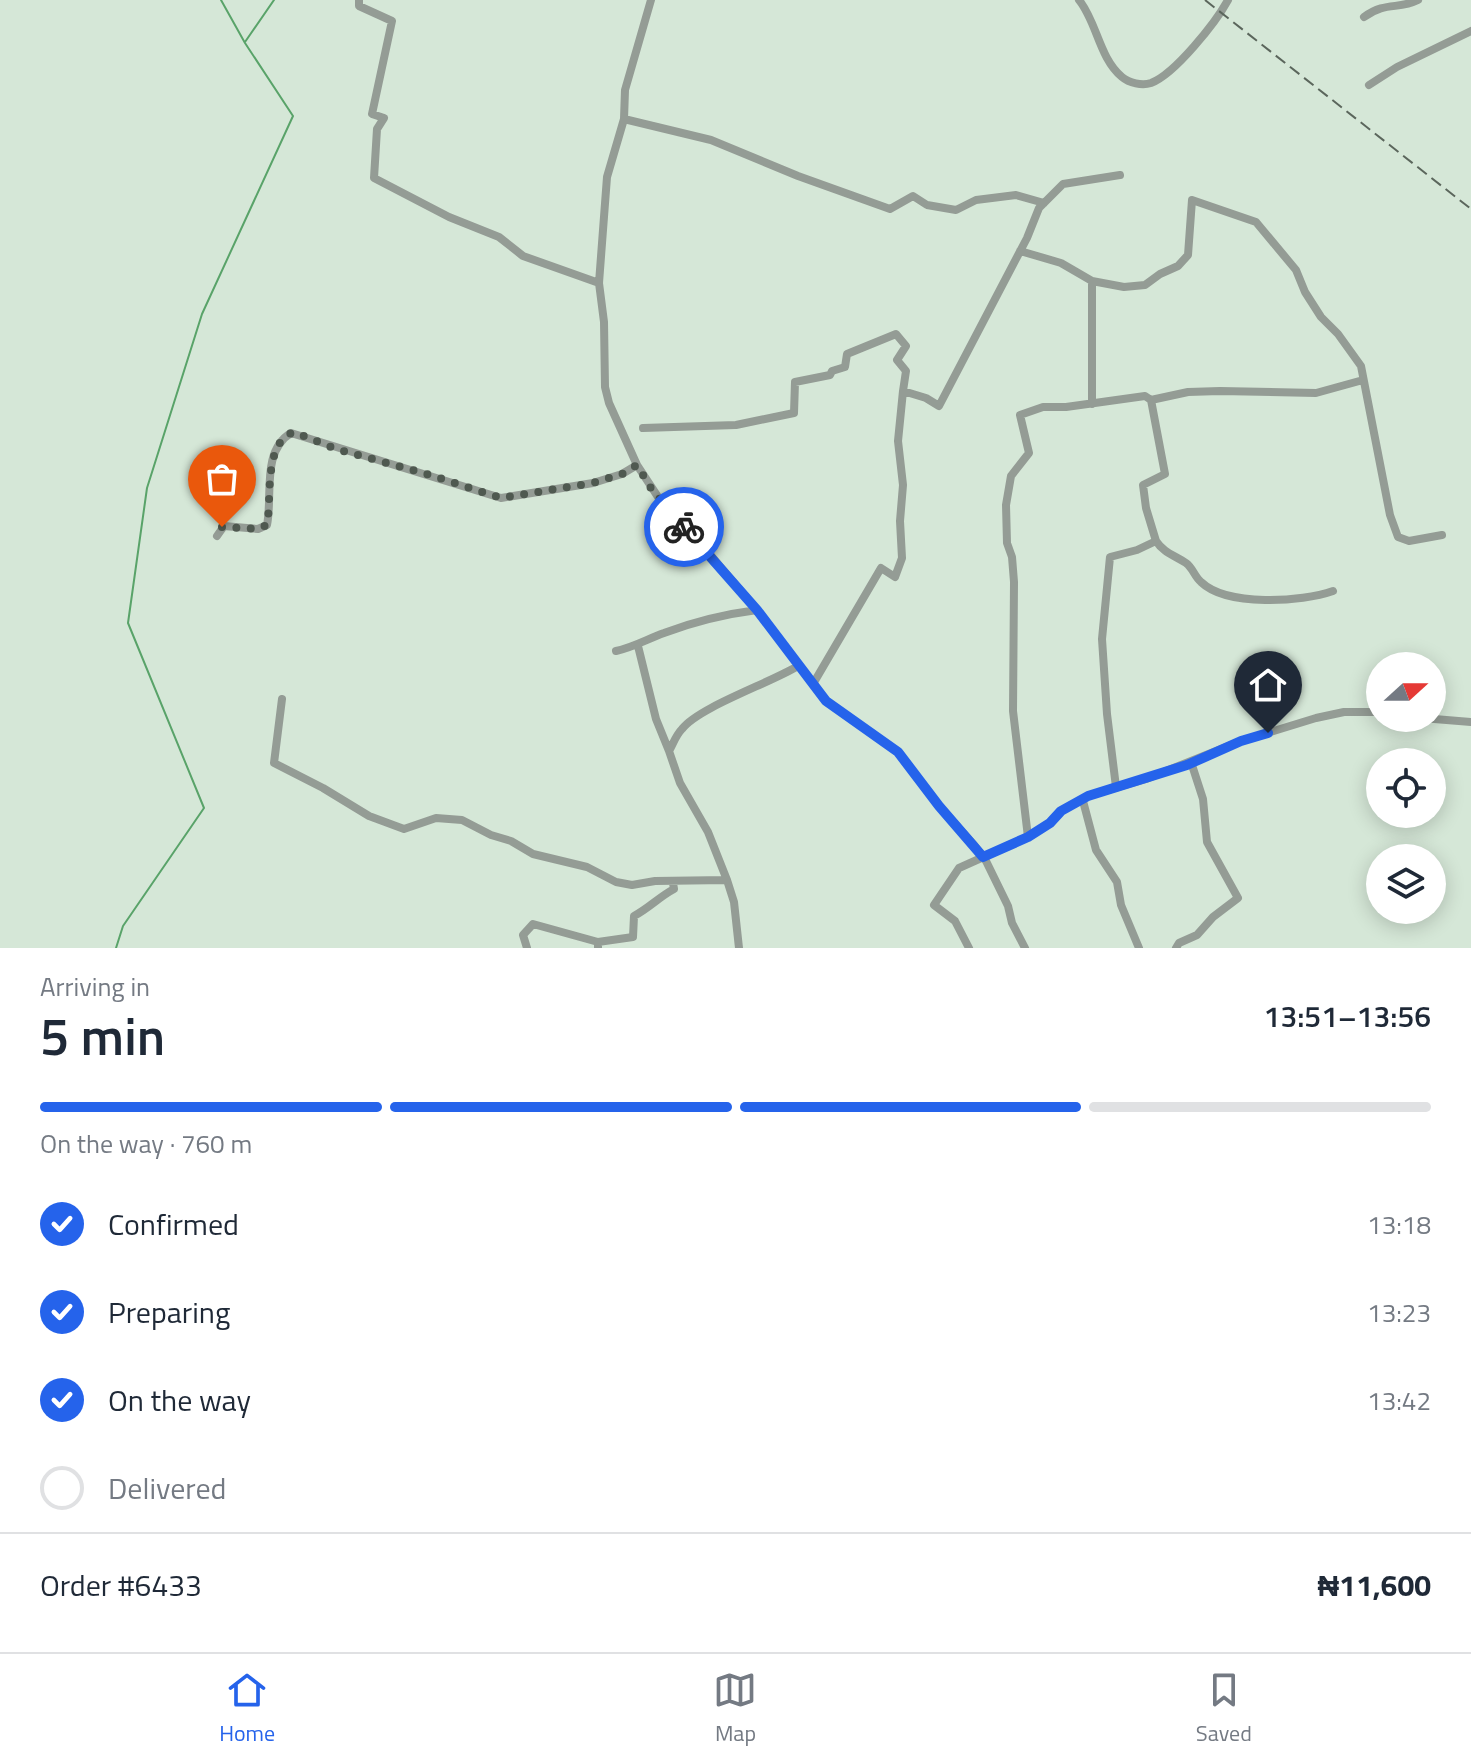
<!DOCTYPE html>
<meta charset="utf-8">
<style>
body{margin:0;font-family:"Titillium Web",sans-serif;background:#f6f6f7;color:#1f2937;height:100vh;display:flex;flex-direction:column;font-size:30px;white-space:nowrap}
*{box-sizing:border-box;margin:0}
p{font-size:26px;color:#747a83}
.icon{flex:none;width:44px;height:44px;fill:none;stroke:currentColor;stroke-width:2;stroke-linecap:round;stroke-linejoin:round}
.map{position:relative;height:948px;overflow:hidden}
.side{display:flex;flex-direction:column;background:#fff;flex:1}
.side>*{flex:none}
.needle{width:52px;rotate:69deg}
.controls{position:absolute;left:1366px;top:652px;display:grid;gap:16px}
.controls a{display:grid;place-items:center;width:80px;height:80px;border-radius:50%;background:#fff;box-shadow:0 4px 20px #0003;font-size:40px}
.pin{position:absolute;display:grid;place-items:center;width:68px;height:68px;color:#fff;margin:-82px -34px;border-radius:50% 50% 50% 0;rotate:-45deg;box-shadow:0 0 8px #0007}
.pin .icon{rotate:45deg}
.courier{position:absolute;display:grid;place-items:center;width:80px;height:80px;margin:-40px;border:6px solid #2563eb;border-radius:50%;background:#fff;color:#222;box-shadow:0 2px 10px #0007}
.headline em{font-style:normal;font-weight:600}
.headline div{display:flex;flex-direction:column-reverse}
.headline{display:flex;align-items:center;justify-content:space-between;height:136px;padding:0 40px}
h1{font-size:52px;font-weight:600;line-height:60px}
.bar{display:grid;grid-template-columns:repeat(4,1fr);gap:12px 8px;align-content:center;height:96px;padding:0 40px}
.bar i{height:10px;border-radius:6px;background:#e0e1e3}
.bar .selected{background:#2563eb}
.bar p{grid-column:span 4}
.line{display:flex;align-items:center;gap:20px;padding:0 40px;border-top:2px solid #e0e1e3}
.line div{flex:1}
ol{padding:0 40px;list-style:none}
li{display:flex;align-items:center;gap:24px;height:88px}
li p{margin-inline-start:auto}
li .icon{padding:8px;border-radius:50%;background:#2563eb;color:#fff;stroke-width:4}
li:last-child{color:#747a83}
li i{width:44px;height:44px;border:4px solid #e0e1e3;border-radius:50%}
.dock{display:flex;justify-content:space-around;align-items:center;height:112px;border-top:2px solid #e0e1e3;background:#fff;font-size:22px;color:#747a83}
.dock a{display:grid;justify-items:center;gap:4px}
.dock .selected{color:#2563eb}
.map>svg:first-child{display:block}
</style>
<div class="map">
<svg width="1471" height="948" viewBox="0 0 1471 948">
<rect width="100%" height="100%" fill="#d5e7d7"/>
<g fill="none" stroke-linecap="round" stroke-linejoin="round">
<path stroke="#59a369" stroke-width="2" d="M245,42L274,0
M116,948L123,926L204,808L128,623L147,488L202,314L293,116L245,43L221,0"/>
<path stroke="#949c95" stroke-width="8" d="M359,0V6L392,21L372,114L384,118L377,129L374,178L449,217L499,237L523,256L599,283
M651,0L625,90L624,119L607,177L599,283L604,322L605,387L609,403L637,465L662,503L708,552L757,610L826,701L898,752L939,806L974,845L986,861L1008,906L1012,923L1025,948
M1079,0C1097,22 1099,58 1122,77C1129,83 1142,86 1151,83C1175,74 1216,22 1228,0
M1364,17C1386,1 1398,10 1418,0
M1369,85L1397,67L1471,31
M624,119L711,140L798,176L890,209L913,196L927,205L956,210L976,200L1016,195L1044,203
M1020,251L1061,263L1092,281V404
M1092,281L1124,287L1145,285L1160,274L1178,266L1188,255L1192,200L1256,222L1296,270L1305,292L1321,317L1338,334L1361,366L1390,515L1398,537L1409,541L1442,535
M1151,400L1188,392L1220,391L1316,393L1363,380
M643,428L736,425L794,413L795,382L830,375L832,371L845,367L847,354L896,334L906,346L897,360L906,371L903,391L926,398L939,406L1027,238L1039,208L1063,184L1120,175
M217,536L224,526L258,529L267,525C273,497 261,451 291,433L501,498L593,483L622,474L637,465
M1156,541C1164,553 1174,555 1186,563C1193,568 1194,576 1201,582C1227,607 1302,602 1333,591
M638,646L656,719L669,751
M616,651C634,647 647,639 664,633C693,622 726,614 757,610
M813,684L881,568L895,577L902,558L900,521L903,485L898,441L903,391
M282,699L274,763L323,788L369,816L404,829L436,818L462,820L491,835L511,841L533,854L587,867L616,882L632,885L655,881L727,880
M1422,718L1471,722
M1083,801L1096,850L1117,882L1121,905L1139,948
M1028,837L1013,711L1014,582L1012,557L1007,543L1006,505L1011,476L1029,453L1020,415L1043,407H1066L1145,396L1151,400L1165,474L1143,485L1146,508L1156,541L1137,550L1110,557L1102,639L1107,714L1116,787
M527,948L523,935L533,924L598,942
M598,948V942L633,937L634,916C649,908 659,897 674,889L673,883
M739,948L734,902L727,880L708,832L680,783L669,751C673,744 676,735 682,729C699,707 770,683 798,666
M969,948L955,921L934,905L959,868L1028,837L1050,823L1061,811L1088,796L1146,779L1241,741L1316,718L1344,712H1380
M1176,948L1179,943L1197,935L1213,917L1238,898L1207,842L1203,799L1191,762"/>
<path stroke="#5b665c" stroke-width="2" stroke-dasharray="12 6" stroke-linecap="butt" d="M1205,0L1471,209"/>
</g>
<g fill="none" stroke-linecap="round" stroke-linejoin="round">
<path stroke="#4f5950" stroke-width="8" stroke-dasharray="0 14.4" d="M222,527L258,529L267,525C272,500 263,442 294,432L336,449L427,474L501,498L593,483L622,474L637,465L652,490L684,527"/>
<path stroke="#2563eb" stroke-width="10" d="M684,527L757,610L826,701L898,752L939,806L983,857L1028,837L1050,823L1061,811L1088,796L1187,765L1241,741L1268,733"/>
</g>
</svg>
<div class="controls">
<a><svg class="needle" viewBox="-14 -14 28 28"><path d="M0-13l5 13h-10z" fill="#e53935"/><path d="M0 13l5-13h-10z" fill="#747a83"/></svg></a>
<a><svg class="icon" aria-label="locate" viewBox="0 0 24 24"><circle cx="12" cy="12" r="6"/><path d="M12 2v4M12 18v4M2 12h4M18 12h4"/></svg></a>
<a><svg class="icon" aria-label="layers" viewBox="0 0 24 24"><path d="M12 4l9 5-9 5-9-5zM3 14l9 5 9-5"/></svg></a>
</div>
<div class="pin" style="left:222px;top:527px;background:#ea580c"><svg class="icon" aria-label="bag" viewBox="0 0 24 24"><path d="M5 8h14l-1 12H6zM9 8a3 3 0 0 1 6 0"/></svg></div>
<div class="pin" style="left:1268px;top:733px;background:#1f2937"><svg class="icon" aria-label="home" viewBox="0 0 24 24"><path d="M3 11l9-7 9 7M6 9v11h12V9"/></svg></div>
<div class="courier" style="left:684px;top:527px"><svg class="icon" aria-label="bike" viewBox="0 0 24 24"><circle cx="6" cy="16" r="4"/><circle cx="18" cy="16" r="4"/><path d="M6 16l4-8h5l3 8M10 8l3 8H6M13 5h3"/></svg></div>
</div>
<section class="side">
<div class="headline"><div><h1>5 min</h1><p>Arriving in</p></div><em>13:51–13:56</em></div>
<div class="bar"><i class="selected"></i><i class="selected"></i><i class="selected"></i><i></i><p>On the way · 760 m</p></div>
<ol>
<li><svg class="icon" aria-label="check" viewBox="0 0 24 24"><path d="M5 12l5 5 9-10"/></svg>Confirmed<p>13:18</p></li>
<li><svg class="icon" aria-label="check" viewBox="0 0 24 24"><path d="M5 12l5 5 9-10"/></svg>Preparing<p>13:23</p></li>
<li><svg class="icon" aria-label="check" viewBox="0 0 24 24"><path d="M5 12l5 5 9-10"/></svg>On the way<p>13:42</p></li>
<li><i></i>Delivered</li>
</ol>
<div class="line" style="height:104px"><div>Order #6433</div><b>₦11,600</b></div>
</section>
<nav class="dock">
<a class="selected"><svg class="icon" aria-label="home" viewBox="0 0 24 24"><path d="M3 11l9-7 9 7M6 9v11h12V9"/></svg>Home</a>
<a><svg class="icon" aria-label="map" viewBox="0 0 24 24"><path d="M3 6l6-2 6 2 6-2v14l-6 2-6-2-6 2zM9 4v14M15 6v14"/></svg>Map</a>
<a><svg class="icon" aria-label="saved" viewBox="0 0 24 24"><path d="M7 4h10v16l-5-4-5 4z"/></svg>Saved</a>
</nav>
